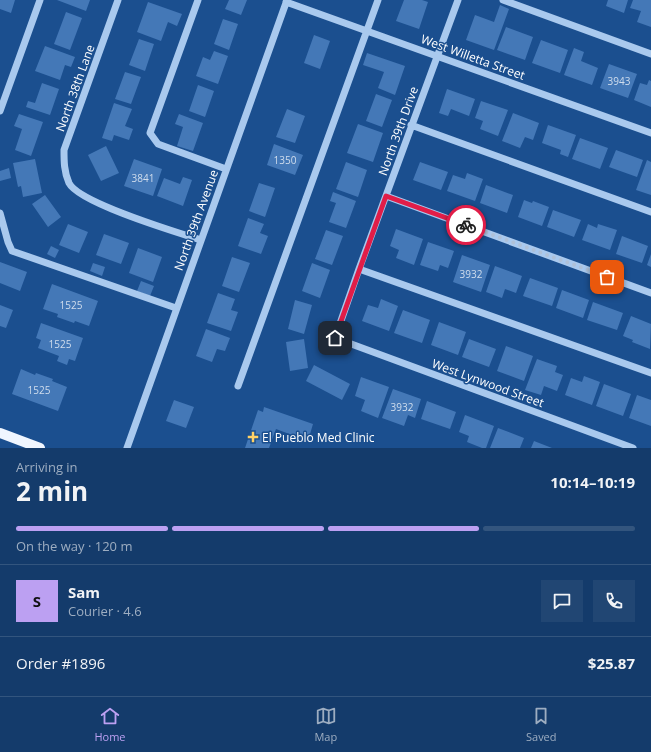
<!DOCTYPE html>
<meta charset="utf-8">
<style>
body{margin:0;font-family:"Open Sans",sans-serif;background:#214673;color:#f1f3f6;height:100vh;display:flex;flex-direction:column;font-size:15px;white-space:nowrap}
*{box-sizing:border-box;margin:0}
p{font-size:13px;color:#9dadc1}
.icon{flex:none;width:22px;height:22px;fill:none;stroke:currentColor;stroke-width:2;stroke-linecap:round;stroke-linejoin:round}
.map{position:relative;height:448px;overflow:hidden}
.sheet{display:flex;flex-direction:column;background:#143b6b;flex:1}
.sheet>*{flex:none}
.pin{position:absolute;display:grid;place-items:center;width:34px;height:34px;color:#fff;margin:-17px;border-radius:8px;box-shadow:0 2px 6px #0006}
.courier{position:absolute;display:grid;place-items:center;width:40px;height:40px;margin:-20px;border:3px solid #e11d48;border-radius:50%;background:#fff;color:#222;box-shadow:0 1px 5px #0007}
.overview em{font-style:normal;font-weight:700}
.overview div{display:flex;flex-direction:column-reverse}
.overview{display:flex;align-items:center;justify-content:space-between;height:68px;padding:0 16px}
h1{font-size:26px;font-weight:700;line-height:30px}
.bar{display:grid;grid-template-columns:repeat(4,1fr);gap:6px 4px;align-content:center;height:48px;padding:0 16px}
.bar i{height:5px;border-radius:3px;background:#33557e}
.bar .selected{background:#bca0f2}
.bar p{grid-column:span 4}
.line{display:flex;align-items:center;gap:10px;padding:0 16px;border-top:1px solid #33557e}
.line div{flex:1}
.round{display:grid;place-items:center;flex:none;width:42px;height:42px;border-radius:0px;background:#214673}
.tabs{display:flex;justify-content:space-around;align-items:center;height:56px;border-top:1px solid #33557e;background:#143b6b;font-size:11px;color:#9dadc1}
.tabs a{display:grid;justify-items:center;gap:2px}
.tabs .selected{color:#bca0f2}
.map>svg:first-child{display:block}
</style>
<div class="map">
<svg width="651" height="448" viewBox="0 0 651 448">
<rect width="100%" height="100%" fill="#1b4f8f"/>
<path fill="#4478b7" d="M0,0H15L11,13L0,9Z
M57,0H90L86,11Z
M229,0H247L241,15L225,9Z
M404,0H422L428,2L419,29L396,21Z
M608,0H628L624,13L606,6Z
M633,0H651V27L637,22L641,11L630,8Z
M148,2L182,14L177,26L168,22L161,41L137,32Z
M500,5L509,9L494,50L466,40L475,15L494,22Z
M66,12L82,18L70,50L54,44Z
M223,19L238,24L229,50L214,44Z
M506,27L533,37L525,60L497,50Z
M314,35L330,41L320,69L304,63Z
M139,39L154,44L145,71L129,65Z
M541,40L568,50L560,73L532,63Z
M45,46L75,57L71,67L65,65L60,80L35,71Z
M574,48L584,52L581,61L598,68L592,85L564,75Z
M214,51L228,56L218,84L196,76L203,57L210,60Z
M367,53L405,66L395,95L378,88L384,72L363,65Z
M609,64L637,74L628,98L600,88Z
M125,72L141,77L131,104L115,99Z
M649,80L651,81V107L634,100L640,83L647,85Z
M42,83L59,89L50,115L26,107L28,101L35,103Z
M198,85L214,91L205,117L189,111Z
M447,89L475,99L469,116L451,109L448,116L439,113Z
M376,94L392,100L382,127L366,121Z
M481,101L508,110L498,136L480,129L483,121L475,118Z
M114,103L132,109L125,126L133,129L129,140L114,135L112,141L102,138Z
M287,109L305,116L295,143L276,137Z
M513,113L539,123L533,140L525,137L520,148L502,141Z
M19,114L43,122L31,156L15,150L22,129L14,126Z
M179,114L203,123L193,151L177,146L183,127L175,124Z
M358,124L383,133L373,162L347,153Z
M548,125L576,135L568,157L560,154L561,150L542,143Z
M580,138L608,148L600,169L572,159Z
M274,144L303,155L295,175L267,165Z
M106,146L119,173L101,181L88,155Z
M616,150L643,160L637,177L609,167Z
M35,159L42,193L23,197L21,186L18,187L13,163Z
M134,159L162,169L153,196L124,186Z
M647,160L651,162V195L636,190Z
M346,162L367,170L358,197L336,189Z
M420,162L448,172L441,190L413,180Z
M9,168L11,178L0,181V171Z
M467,173L483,179L475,201L447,191L453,175L465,179Z
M183,177L192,180L183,206L157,196L164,178L180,184Z
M259,183L275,188L265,217L249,211Z
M486,185L513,195L507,213L480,203Z
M333,192L356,201L346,228L329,222L336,203L330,201Z
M45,195L61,217L48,227L32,204Z
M524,200L532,203L533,201L549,207L542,226L518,217Z
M553,210L581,220L574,237L547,227Z
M248,218L264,224L260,233L268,236L261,254L238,246Z
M68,224L88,232L79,253L59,245Z
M588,224L597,228L598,224L617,230L610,250L582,240Z
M396,229L423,239L414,265L396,258L399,250L390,246Z
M326,230L343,236L332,265L315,259Z
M104,234L129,243L121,264L96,255Z
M622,236L648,246L642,263L616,254Z
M428,242L454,251L448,268L440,265L438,271L420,265Z
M51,246L59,250L55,258L47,254Z
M138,248L162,257L153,282L129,273Z
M651,254V267L647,265Z
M462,255L490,265L481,292L453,282Z
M232,257L250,263L239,292L222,286Z
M0,262L27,272L20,291L0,283Z
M93,263L105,267L102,276L90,271Z
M312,263L330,270L320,298L302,291Z
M495,266L522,276L516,293L505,289L502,298L486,292Z
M530,278L558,288L552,306L523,296Z
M141,281L154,286L150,296L137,291Z
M52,284L98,301L89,326L75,321L74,323L57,317L58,314L43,309Z
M562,290L589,300L583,318L556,308Z
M218,293L235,299L231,310L238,312L231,331L207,323Z
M381,299L398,306L389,331L362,321L368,305L378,308Z
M295,300L312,305L304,334L288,329Z
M593,302L623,313L617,330L587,320Z
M0,305L13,310L6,328L0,326Z
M403,310L430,320L422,343L394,333Z
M631,316L651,324L650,349L632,342L633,340L623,336Z
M439,322L466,332L458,355L431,345Z
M41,323L83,338L75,361L69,359L67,365L57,361L59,356L38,348L41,340L36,338Z
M206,329L230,338L225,351L217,349L212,362L196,356Z
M304,339L308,368L290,371L286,342Z
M469,339L496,349L489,367L462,357Z
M506,346L533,356L524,381L497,371Z
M537,359L557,366L555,372L563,375L557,391L544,386L541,395L525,390Z
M314,365L350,384L342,400L306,381Z
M21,369L35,375L36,373L53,379L52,381L67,387L58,411L12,394Z
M584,376L600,382L592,405L565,395L571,378L582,382Z
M361,377L389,387L378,418L361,411L365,400L355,396Z
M604,384L631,394L623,416L596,406Z
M393,389L421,399L415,418L408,415L404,426L382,418Z
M637,395L651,400V426L629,418Z
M174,400L194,407L186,428L166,421Z
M427,401L456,412L450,429L421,419Z
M264,407L313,424L308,441L276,429L269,448H245L258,410L263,412Z
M465,415L494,426L486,448H482L467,442L469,436L459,432Z
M498,428L524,438L520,448H490Z
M534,441L552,448H531Z"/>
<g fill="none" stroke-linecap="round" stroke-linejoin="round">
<path stroke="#a9c9ee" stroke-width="7" d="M118,0L64,150C64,161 64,172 69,183C79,203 176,232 201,240
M198,0L150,133L158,144L226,169
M458,0L359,269L335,338L633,448
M503,0L651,54
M286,2L651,133
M0,111L40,0
M411,125L651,212
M386,196L651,293
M0,213L8,242L12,251L176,308
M359,269L651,373
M238,386L378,0
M127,448L287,0"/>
<path stroke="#f0f6ff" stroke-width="10" d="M0,433L40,448"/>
</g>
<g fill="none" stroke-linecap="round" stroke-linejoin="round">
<path stroke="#afc1d8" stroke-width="4" stroke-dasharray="0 7.2" d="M466,225L607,277"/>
<path stroke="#e11d48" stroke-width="5" d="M335,338L386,196L466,225"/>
</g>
<path fill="#ffd166" stroke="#1b4f8f" stroke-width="1.5" d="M251 431h4v4h4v4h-4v4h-4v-4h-4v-4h4z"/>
<g text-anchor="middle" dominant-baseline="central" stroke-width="3" stroke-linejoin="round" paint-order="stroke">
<g font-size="10" fill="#d0dded">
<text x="619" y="81">3943</text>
<text x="285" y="160">1350</text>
<text x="143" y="178">3841</text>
<text x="471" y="274">3932</text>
<text x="71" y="305">1525</text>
<text x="60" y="344">1525</text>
<text x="39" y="390">1525</text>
<text x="402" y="407">3932</text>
</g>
<g font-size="12" fill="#fff" stroke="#1b4f8f">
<text transform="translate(473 57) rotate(20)">West Willetta Street</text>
<text transform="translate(75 88) rotate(-70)">North 38th Lane</text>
<text transform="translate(398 131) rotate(-70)">North 39th Drive</text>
<text transform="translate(196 220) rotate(-70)">North 39th Avenue</text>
<text transform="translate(488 383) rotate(20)">West Lynwood Street</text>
</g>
<g font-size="12" fill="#fff" stroke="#1b4f8f" text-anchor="start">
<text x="262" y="437">El Pueblo Med Clinic</text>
</g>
</g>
</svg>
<div class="pin" style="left:607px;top:277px;background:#ea580c"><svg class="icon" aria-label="bag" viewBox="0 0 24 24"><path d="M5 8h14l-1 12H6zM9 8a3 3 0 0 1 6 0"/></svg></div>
<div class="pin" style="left:335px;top:338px;background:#1f2937"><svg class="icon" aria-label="home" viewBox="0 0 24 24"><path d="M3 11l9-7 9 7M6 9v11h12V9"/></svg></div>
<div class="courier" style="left:466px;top:225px"><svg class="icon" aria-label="bike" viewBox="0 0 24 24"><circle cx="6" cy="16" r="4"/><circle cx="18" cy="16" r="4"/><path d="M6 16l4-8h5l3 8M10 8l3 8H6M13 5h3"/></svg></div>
</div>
<section class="sheet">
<div class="overview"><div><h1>2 min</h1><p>Arriving in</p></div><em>10:14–10:19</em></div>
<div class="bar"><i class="selected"></i><i class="selected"></i><i class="selected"></i><i></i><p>On the way · 120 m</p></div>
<div class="line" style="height:72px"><b class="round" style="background:#bca0f2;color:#111">S</b><div><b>Sam</b><p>Courier · 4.6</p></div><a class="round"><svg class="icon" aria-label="chat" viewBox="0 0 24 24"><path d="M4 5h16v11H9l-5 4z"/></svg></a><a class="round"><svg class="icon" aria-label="phone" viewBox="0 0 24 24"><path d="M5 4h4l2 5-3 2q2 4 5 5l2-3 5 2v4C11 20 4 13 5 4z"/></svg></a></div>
<div class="line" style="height:52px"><div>Order #1896</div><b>$25.87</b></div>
</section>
<nav class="tabs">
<a class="selected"><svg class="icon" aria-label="home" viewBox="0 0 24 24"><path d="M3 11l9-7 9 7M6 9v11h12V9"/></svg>Home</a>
<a><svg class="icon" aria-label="map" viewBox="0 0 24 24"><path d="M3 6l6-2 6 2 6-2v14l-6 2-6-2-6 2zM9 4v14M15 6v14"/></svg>Map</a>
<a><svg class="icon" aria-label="saved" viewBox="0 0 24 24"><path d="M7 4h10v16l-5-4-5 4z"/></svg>Saved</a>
</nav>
